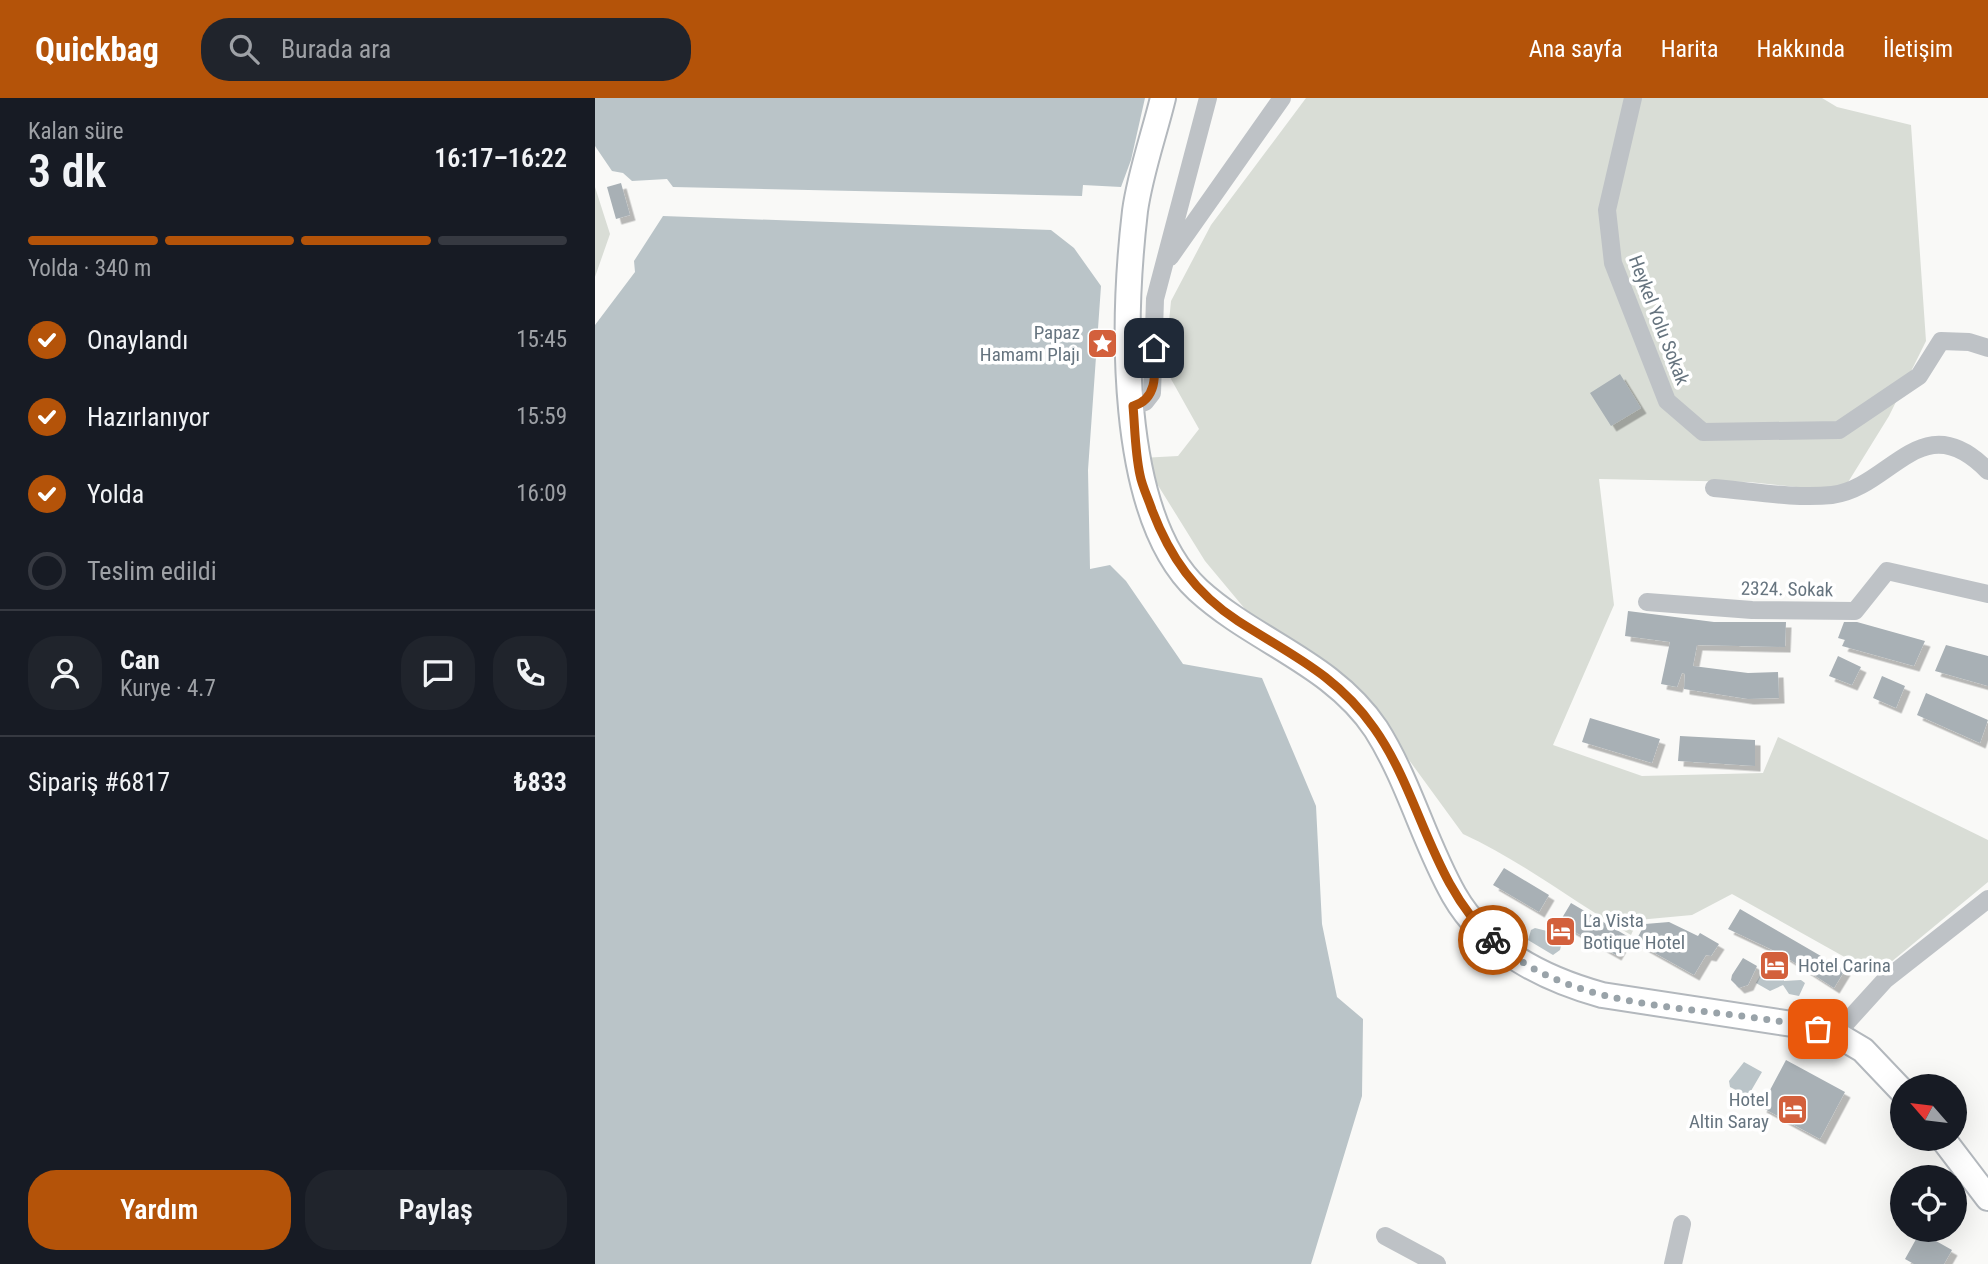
<!DOCTYPE html>
<html lang="tr">
<meta charset="utf-8">
<style>
body{margin:0;font-family:"Roboto Condensed",sans-serif;background:#20242c;color:#f1f3f6;height:100vh;display:flex;flex-direction:column;font-size:26px;white-space:nowrap}
*{box-sizing:border-box;margin:0}
p{font-size:23px;color:#9ea1a6}
.icon{flex:none;width:38px;height:38px;fill:none;stroke:currentColor;stroke-width:2;stroke-linecap:round;stroke-linejoin:round}
.map{position:relative;flex:1;overflow:hidden}
.sheet{display:flex;flex-direction:column;background:#171b24;width:595px}
.sheet>*{flex:none}
.needle{width:46px;rotate:298deg}
.buttons{position:absolute;left:1295px;top:976px;display:grid;gap:14px}
.buttons a{display:grid;place-items:center;width:77px;height:77px;border-radius:50%;background:#171b24;box-shadow:0 7px 28px #0002;font-size:35px}
.pin{position:absolute;display:grid;place-items:center;width:60px;height:60px;color:#fff;margin:-30px;border-radius:14px;box-shadow:0 4px 10px #0006}
.courier{position:absolute;display:grid;place-items:center;width:70px;height:70px;margin:-35px;border:5px solid #b45309;border-radius:50%;background:#fff;color:#222;box-shadow:0 2px 9px #0007}
.headline em{font-style:normal;font-weight:600}
.headline div{display:flex;flex-direction:column-reverse}
.headline{display:flex;align-items:center;justify-content:space-between;height:119px;padding:0 28px}
h1{font-size:46px;font-weight:600;line-height:52px}
.bar{display:grid;grid-template-columns:repeat(4,1fr);gap:10px 7px;align-content:center;height:84px;padding:0 28px}
.bar i{height:9px;border-radius:5px;background:#363941}
.bar .on{background:#b45309}
.bar p{grid-column:span 4}
.line{display:flex;align-items:center;gap:18px;padding:0 28px;border-top:2px solid #363941}
.line div{flex:1}
.round{display:grid;place-items:center;flex:none;width:74px;height:74px;border-radius:28px;background:#20242c}
ol{padding:0 28px;list-style:none}
li{display:flex;align-items:center;gap:21px;height:77px}
li p{margin-inline-start:auto}
li .icon{padding:7px;border-radius:50%;background:#b45309;color:#fff;stroke-width:4}
li:last-child{color:#9ea1a6}
li i{width:38px;height:38px;border:4px solid #363941;border-radius:50%}
.action{display:flex;gap:14px;margin-top:auto;padding:14px 28px}
.action a{flex:1;height:80px;border-radius:28px;background:#b45309;color:#fff;font-size:28px;font-weight:600;line-height:80px;text-align:center}
.action a+a{background:#20242c;color:#f1f3f6}
header{display:flex;align-items:center;gap:42px;box-sizing:border-box;height:98px;padding:0 35px;background:#b45309;color:#fff}
header strong{font-size:33px}
nav{display:flex;gap:38px;margin-inline-start:auto;font-size:24px}
.search{width:490px;height:63px;background:#20242c;display:flex;align-items:center;gap:18px;box-sizing:border-box;padding:0 24px;border-radius:28px;color:#9ea1a6;font-size:26px}
main{display:flex;flex:1;min-height:0}
.map>svg:first-child{display:block}
</style>
<header>
<strong>Quickbag</strong>
<div class="search"><svg class="icon" aria-label="search" viewBox="0 0 24 24"><circle cx="10" cy="10" r="6"/><path d="M15 15l6 6"/></svg>Burada ara</div>
<nav><a>Ana sayfa</a><a>Harita</a><a>Hakkında</a><a>İletişim</a></nav>
</header>
<main>
<section class="sheet">
<div class="headline"><div><h1>3 dk</h1><p>Kalan süre</p></div><em>16:17–16:22</em></div>
<div class="bar"><i class="on"></i><i class="on"></i><i class="on"></i><i></i><p>Yolda · 340 m</p></div>
<ol>
<li><svg class="icon" aria-label="check" viewBox="0 0 24 24"><path d="M5 12l5 5 9-10"/></svg>Onaylandı<p>15:45</p></li>
<li><svg class="icon" aria-label="check" viewBox="0 0 24 24"><path d="M5 12l5 5 9-10"/></svg>Hazırlanıyor<p>15:59</p></li>
<li><svg class="icon" aria-label="check" viewBox="0 0 24 24"><path d="M5 12l5 5 9-10"/></svg>Yolda<p>16:09</p></li>
<li><i></i>Teslim edildi</li>
</ol>
<div class="line" style="height:126px"><a class="round"><svg class="icon" aria-label="person" viewBox="0 0 24 24"><circle cx="12" cy="8" r="4"/><path d="M4 21q1-7 8-7t8 7"/></svg></a><div><b>Can</b><p>Kurye · 4.7</p></div><a class="round"><svg class="icon" aria-label="chat" viewBox="0 0 24 24"><path d="M4 5h16v11H9l-5 4z"/></svg></a><a class="round"><svg class="icon" aria-label="phone" viewBox="0 0 24 24"><path d="M5 4h4l2 5-3 2q2 4 5 5l2-3 5 2v4C11 20 4 13 5 4z"/></svg></a></div>
<div class="line" style="height:91px"><div>Sipariş #6817</div><b>₺833</b></div>
<div class="action"><a>Yardım</a><a>Paylaş</a></div>
</section>
<div class="map">
<svg width="1393" height="1166" viewBox="0 0 1393 1166">
<defs>
<filter id="shadow"><feDropShadow dx="5.5" dy="5.5" stdDeviation="0" flood-color="#0004"/></filter>
</defs>
<rect width="100%" height="100%" fill="#f9f9f7"/>
<path fill="#d9ddd6" d="M711,0H1227L1242,9L1316,27L1331,243L1294,318L1247,394L1154,384L1004,381L1019,507L958,647L1047,678L1168,675L1183,639L1393,742V784L1290,869L1271,871L1137,796L1097,817L1043,822L1036,837C980,805 927,763 868,736L760,588L650,511L610,463L546,360L583,358L604,331L576,281L573,234L576,203L616,127Z
M0,89L15,136L0,179Z"/>
<path fill="#bac4c8" d="M0,0H550L536,62L526,89L488,87L487,98L78,89L72,81L37,83L28,75L17,73L0,48Z
M68,118L456,132L479,150L506,188L493,372L495,471L515,467L531,483L588,566L667,580L721,708L727,826L742,899L768,921L767,998L716,1166H0V227L40,174L39,163Z
M940,830L952,833L967,844L965,852L958,857L933,842L936,832Z
M1171,867L1187,876L1189,883L1206,882L1210,885L1204,898L1194,896L1188,887L1175,893L1161,885Z
M1149,964L1167,974L1153,998L1135,989L1134,983Z"/>
<path fill="#a8b0b5" filter="url(#shadow)" d="M26,85L35,117L21,121L12,89Z
M1025,276L1046,310L1016,328L995,295Z
M1033,513L1119,524H1191L1190,549L1102,547L1098,568L1153,575L1183,574L1184,600L1153,601L1089,591L1090,576L1087,575L1082,589L1066,586L1075,544L1030,538Z
M1249,524H1262L1330,543L1319,568L1247,548L1250,542L1243,540Z
M1351,547L1393,558V588L1340,573Z
M1243,558L1266,569L1257,587L1234,578Z
M1287,578L1310,588L1301,610L1278,600Z
M1331,595L1393,622L1385,645L1322,617Z
M995,620L1065,641L1057,665L987,644Z
M1085,638L1160,642V668L1083,663Z
M909,770L954,797L944,814L898,787Z
M976,805L1032,838L1021,857L964,825Z
M1145,811L1250,872L1239,890L1186,856L1133,831Z
M1074,824L1103,838L1105,835L1124,846L1116,858L1111,857L1099,877L1040,844L1050,826Z
M1148,860L1162,868L1153,887L1144,890L1136,882L1137,877Z
M1191,962L1250,994L1225,1041L1166,1009Z
M1325,1134L1357,1152L1349,1166H1319L1310,1161Z"/>
<g fill="none" stroke-linecap="round" stroke-linejoin="round">
<defs>
<path id="secondary" d="M568,0C559,37 545,76 540,113C528,216 521,416 603,492C660,544 737,565 781,631C814,683 829,744 859,797C890,851 949,881 1007,897L1204,927L1241,936L1268,952L1307,993
M1348,1041L1393,1100"/>
</defs>
<use href="#secondary" stroke="#b3b8bd" stroke-width="28"/>
<path stroke="#bec2c6" stroke-width="18" d="M1038,0L1012,112L1018,165L1072,303L1108,334L1244,332L1324,278L1346,243L1374,244L1393,250
M575,159L687,0
M538,308L550,304L557,295L560,201L613,0
M1119,390C1157,393 1199,401 1237,397C1296,390 1327,305 1393,373
M1052,504L1157,512L1260,513L1292,473L1393,496
M1241,936L1290,882L1393,801
M790,1138L842,1166
M1078,1166L1087,1126"/>
<use href="#secondary" stroke="#fff" stroke-width="24"/>
</g>
<g fill="none" stroke-linecap="round" stroke-linejoin="round">
<path stroke="#99a3a9" stroke-width="7" stroke-dasharray="0 12.6" d="M898,842C985,920 1115,905 1223,931"/>
<path stroke="#b45309" stroke-width="9" d="M559,250C560,273 564,301 538,308C540,330 540,354 545,377C547,388 553,400 557,412C575,459 600,495 643,523C696,557 742,577 779,630C826,696 836,786 898,842"/>
</g>
<defs>
<symbol id="sight-square" viewBox="-11 -11 22 22"><rect x="-9" y="-9" width="18" height="18" rx="4" fill="#d3603c" stroke="#fff"/><path d="M0-6L1.8-2.2L6-1.7L2.9 1.2L3.7 5.4L0 3.3L-3.7 5.4L-2.9 1.2L-6-1.7L-1.8-2.2Z" fill="#fff"/></symbol>
<symbol id="hotel-square" viewBox="-11 -11 22 22"><rect x="-9" y="-9" width="18" height="18" rx="4" fill="#d3603c" stroke="#fff"/><path d="M-6-4.5h1.5V1H6V5H4.5V3h-9V5H-6ZM-4 0a1.8 1.8 0 1 1 3.6 0ZM.5 0V-2.5h3Q6-2.5 6 0Z" fill="#fff"/></symbol>
</defs>
<g fill-rule="evenodd">
<use href="#sight-square" x="490" y="228" width="35" height="35"/>
<use href="#hotel-square" x="948" y="816" width="35" height="35"/>
<use href="#hotel-square" x="1162" y="850" width="35" height="35"/>
<use href="#hotel-square" x="1180" y="994" width="35" height="35"/>
</g>
<g text-anchor="middle" dominant-baseline="central" stroke-width="7" stroke-linejoin="round" paint-order="stroke">
<g font-size="19" fill="#66747f" stroke="#fff">
<text transform="translate(1064 222) rotate(69)">Heykel Yolu Sokak</text>
<text transform="translate(1192 491) rotate(1)">2324. Sokak</text>
</g>
<g font-size="19" fill="#66747f" stroke="#fff" text-anchor="end">
<text x="485" y="234">Papaz<tspan x="485" dy="22">Hamamı Plajı</tspan></text>
<text x="988" y="822" text-anchor="start">La Vista<tspan x="988" dy="22">Botique Hotel</tspan></text>
<text x="1203" y="867" text-anchor="start">Hotel Carina</text>
<text x="1174" y="1001">Hotel<tspan x="1174" dy="22">Altin Saray</tspan></text>
</g>
</g>
</svg>
<div class="buttons">
<a><svg class="needle" viewBox="-14 -14 28 28"><path d="M0-13l5 13h-10z" fill="#e53935"/><path d="M0 13l5-13h-10z" fill="#9ea1a6"/></svg></a>
<a><svg class="icon" aria-label="locate" viewBox="0 0 24 24"><circle cx="12" cy="12" r="6"/><path d="M12 2v4M12 18v4M2 12h4M18 12h4"/></svg></a>
</div>
<div class="pin" style="left:1223px;top:931px;background:#ea580c"><svg class="icon" aria-label="bag" viewBox="0 0 24 24"><path d="M5 8h14l-1 12H6zM9 8a3 3 0 0 1 6 0"/></svg></div>
<div class="pin" style="left:559px;top:250px;background:#1f2937"><svg class="icon" aria-label="home" viewBox="0 0 24 24"><path d="M3 11l9-7 9 7M6 9v11h12V9"/></svg></div>
<div class="courier" style="left:898px;top:842px"><svg class="icon" aria-label="bike" viewBox="0 0 24 24"><circle cx="6" cy="16" r="4"/><circle cx="18" cy="16" r="4"/><path d="M6 16l4-8h5l3 8M10 8l3 8H6M13 5h3"/></svg></div>
</div>
</main>
